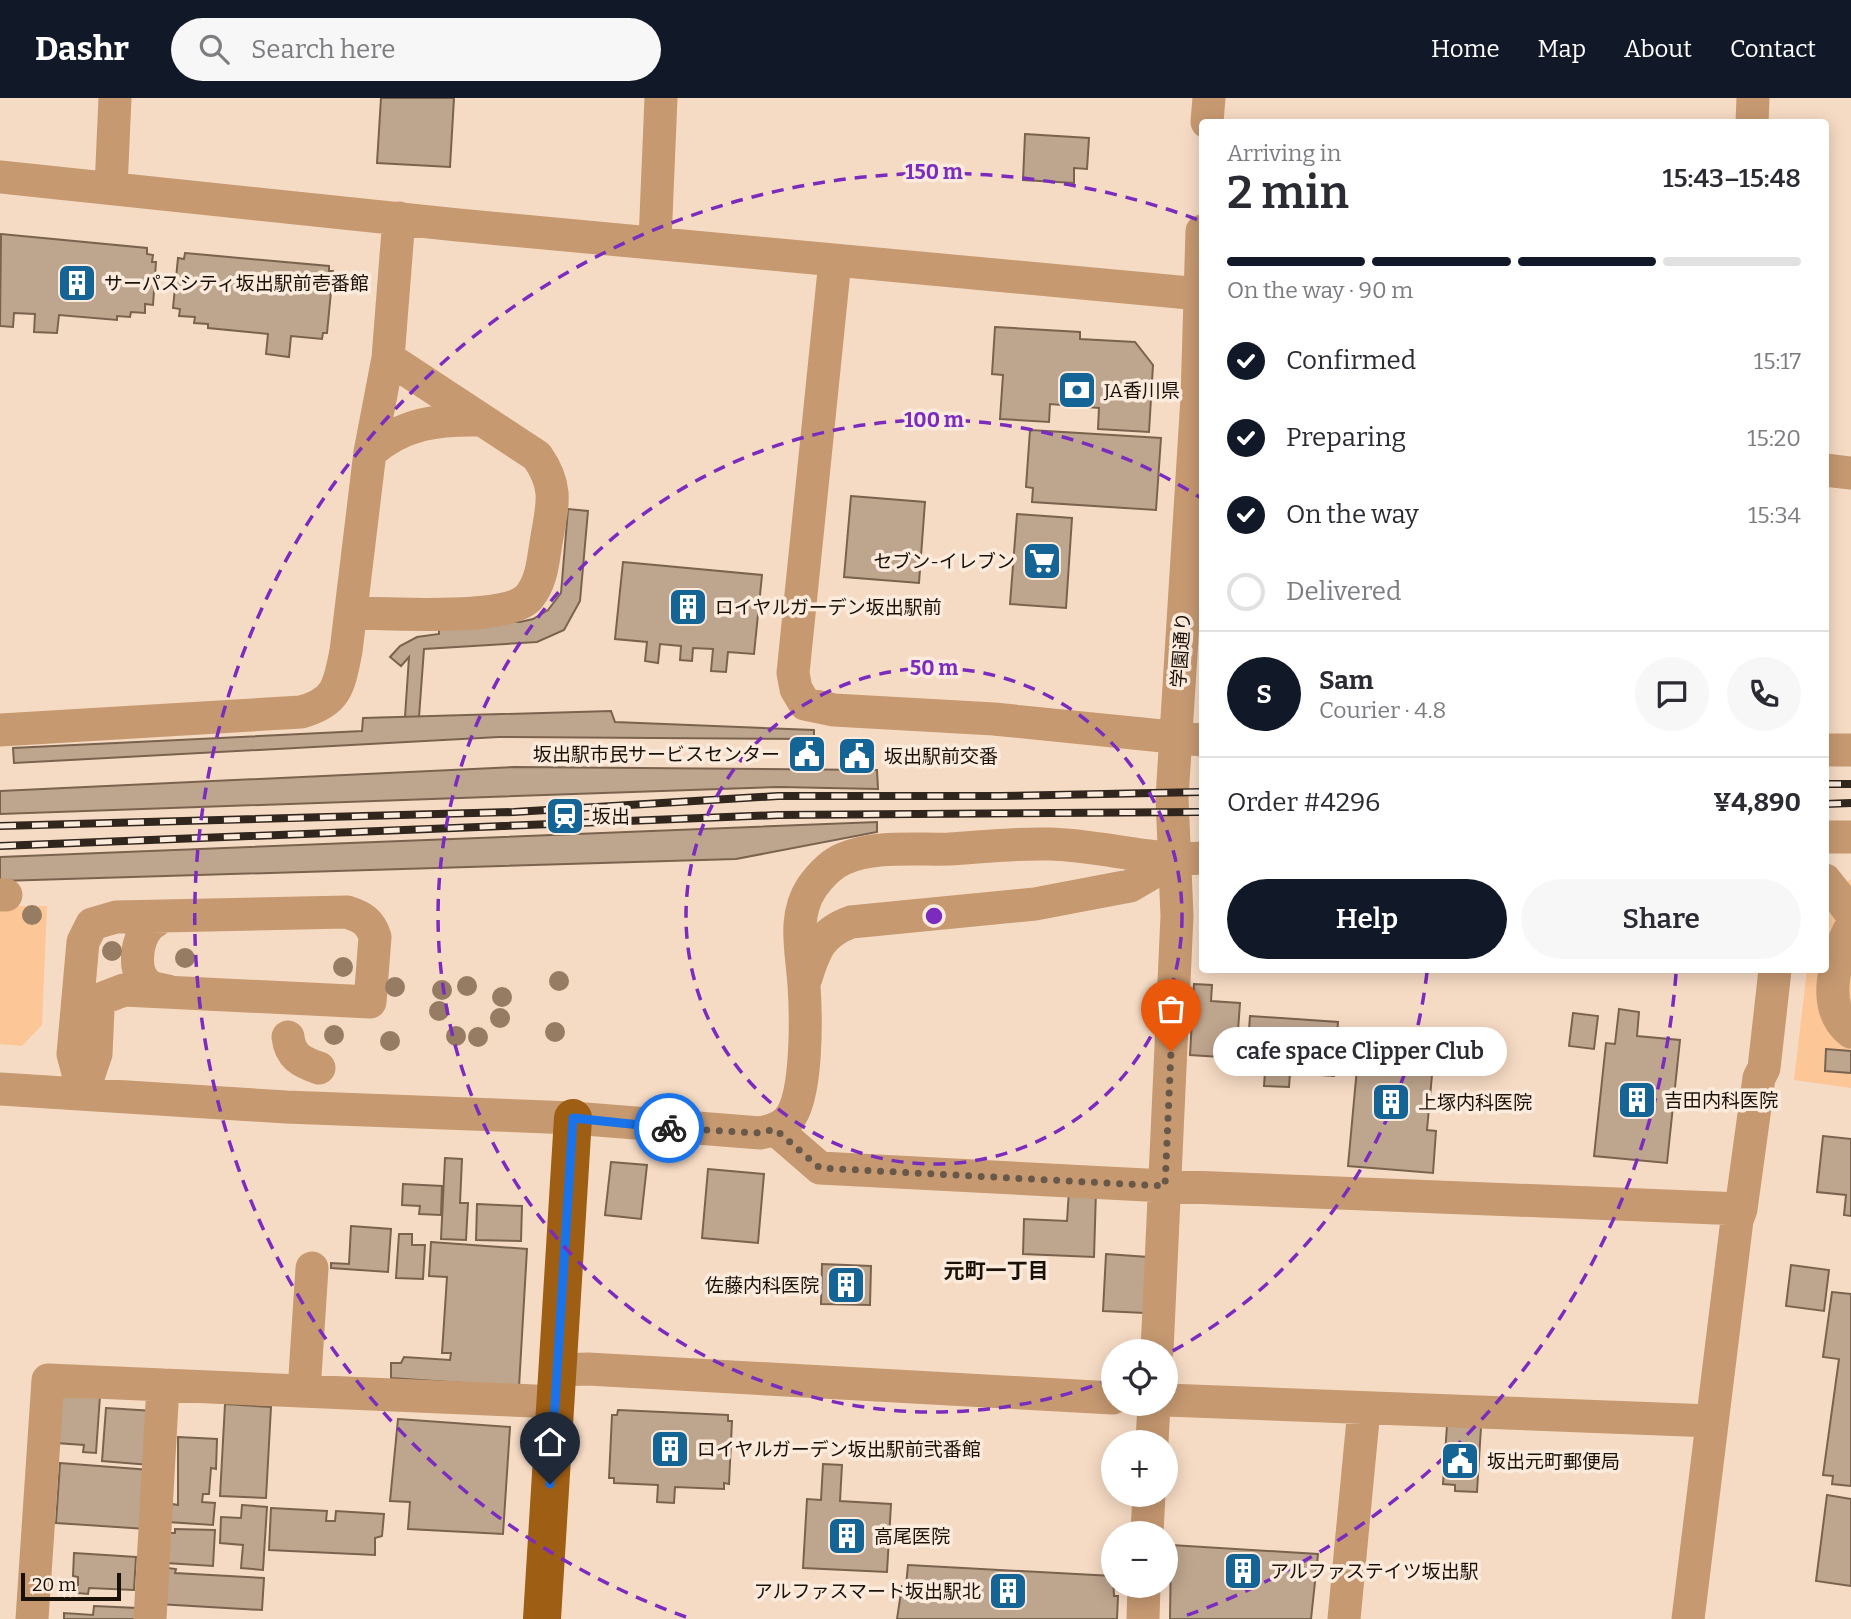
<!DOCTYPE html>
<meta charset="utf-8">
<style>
body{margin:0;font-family:Bitter,"Noto Sans JP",serif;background:#f7f7f7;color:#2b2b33;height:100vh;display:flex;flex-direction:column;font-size:26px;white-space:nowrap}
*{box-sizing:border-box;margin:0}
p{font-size:23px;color:#7c7c81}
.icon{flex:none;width:38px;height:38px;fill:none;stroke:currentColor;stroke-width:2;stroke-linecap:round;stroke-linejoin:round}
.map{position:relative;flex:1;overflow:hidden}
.side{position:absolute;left:1199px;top:21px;width:630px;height:854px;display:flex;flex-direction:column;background:#fff;border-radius:7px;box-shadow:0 4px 18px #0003}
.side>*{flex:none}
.buttons{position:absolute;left:1101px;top:1241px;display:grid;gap:14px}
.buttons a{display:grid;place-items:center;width:77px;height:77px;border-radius:50%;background:#fff;box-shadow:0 4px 18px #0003;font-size:35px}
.scale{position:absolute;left:21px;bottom:18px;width:100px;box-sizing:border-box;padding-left:7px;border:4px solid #1a1109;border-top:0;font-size:19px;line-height:24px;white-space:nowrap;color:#1a1109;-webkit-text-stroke:5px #fbebdd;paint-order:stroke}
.pin{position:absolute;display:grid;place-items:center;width:60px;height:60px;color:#fff;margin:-72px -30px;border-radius:50% 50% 50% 0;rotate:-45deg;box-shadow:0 0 7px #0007}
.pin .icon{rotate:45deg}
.courier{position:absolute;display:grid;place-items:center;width:70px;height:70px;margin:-35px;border:5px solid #1a73e8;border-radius:50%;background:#fff;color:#222;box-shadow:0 2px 9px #0007}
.bubble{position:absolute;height:49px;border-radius:24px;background:#fff;box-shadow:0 4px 18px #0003;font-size:23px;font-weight:600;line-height:49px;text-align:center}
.head em{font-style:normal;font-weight:600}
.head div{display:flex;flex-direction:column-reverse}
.head{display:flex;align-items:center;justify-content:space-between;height:119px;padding:0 28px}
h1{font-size:46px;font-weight:600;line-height:52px}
.bar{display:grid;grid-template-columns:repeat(4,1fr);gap:10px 7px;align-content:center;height:84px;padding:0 28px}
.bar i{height:9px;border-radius:5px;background:#e1e1e2}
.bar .current{background:#111827}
.bar p{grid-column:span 4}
.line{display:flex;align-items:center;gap:18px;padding:0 28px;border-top:2px solid #e1e1e2}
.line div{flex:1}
.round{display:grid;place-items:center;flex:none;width:74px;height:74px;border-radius:37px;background:#f7f7f7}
ol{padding:0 28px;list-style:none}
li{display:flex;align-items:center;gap:21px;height:77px}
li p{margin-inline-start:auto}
li .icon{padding:7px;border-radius:50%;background:#111827;color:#fff;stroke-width:4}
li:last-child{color:#7c7c81}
li i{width:38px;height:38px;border:4px solid #e1e1e2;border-radius:50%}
.primary-button{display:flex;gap:14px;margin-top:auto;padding:14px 28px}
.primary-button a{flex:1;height:80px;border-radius:42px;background:#111827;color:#fff;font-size:28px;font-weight:600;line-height:80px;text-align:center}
.primary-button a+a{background:#f7f7f7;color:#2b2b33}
header{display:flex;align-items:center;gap:42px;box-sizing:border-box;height:98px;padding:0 35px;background:#111827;color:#fff}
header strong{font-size:33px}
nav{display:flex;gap:38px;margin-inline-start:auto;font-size:24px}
.search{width:490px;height:63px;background:#f7f7f7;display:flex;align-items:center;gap:18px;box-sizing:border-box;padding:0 24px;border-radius:38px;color:#7c7c81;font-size:26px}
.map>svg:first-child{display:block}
</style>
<header>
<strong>Dashr</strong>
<div class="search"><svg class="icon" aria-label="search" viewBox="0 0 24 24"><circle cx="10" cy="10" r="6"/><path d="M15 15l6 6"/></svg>Search here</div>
<nav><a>Home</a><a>Map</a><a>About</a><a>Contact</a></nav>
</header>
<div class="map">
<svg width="1851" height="1521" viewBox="0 0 1851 1521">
<rect width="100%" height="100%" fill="#f6dbc4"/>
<path fill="#fcc697" d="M1851,781V990L1794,982L1807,872H1825V801Z
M0,808H47L42,927L22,948L0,946Z"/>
<path fill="#bea58e" stroke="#7a634e" stroke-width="2" d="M381,0H454L450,69L377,65Z
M1025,36L1089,40L1087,71L1074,70V85L1023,82Z
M1,136L147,150V156L153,157L152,164H156L153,207L145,206V215L131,214L130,219L117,218V222L59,217L57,235L34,234L35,216L14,215L13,229L0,228Z
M185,155L329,168V173H333L327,235H323L322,241L291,238L289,259L266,256L268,236L208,230V226L194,225L195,219L179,218L180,211L173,210L178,160L184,161Z
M995,229L1080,234V241L1135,244L1153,267L1149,334L1098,331L1099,310L1050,306L1049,324L1000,321L1003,277L992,276Z
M1030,332L1161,340L1156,412L1032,404L1033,390L1026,389Z
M851,398L925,404L919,485L844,479Z
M568,411L588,413L580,503L564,532L537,544L424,551L419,619H405L409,559L401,568L390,559L400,548L417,539L439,536V523L520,524L533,521L548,512L561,495Z
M1017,416L1072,420L1066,510L1010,506Z
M623,464L762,477L754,556L728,554L726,574L711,573L713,551L693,550L692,563L680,562L681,548L660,546L658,565L645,563L647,544L615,541Z
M611,613L615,624L814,632V641L499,639L14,665L13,650L362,633L363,620Z
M514,669L877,672L878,691L778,689L0,716V693Z
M877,724V734L736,761L0,783V759Z
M1194,886L1212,887L1211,903L1240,905L1236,960L1190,957Z
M1619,911L1639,914L1637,938L1680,942L1667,1065L1594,1058L1606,945L1615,946Z
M1573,915L1598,918L1594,951L1569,948Z
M1250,918L1338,924L1334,978L1290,975L1289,989L1264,988L1265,973L1246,972Z
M1826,951L1851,953V975L1825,973Z
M1357,970L1432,977L1427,1032L1436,1033L1433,1075L1348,1068Z
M1823,1038L1851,1041V1118L1844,1117L1846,1097L1817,1094Z
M445,1060L462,1061L460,1105H468L466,1142L441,1141Z
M611,1064L647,1067L641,1121L605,1117Z
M708,1071L764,1076L758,1145L702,1140Z
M403,1086L442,1088L441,1117L419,1116L420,1108L402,1107Z
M1069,1092L1096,1093L1094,1159L1023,1156L1024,1121L1067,1123Z
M477,1106L522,1108L521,1143L476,1142Z
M351,1128L391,1131L388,1174L331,1170V1165L349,1166Z
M399,1136H412V1147H425L423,1181L396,1180Z
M431,1144L527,1151L519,1289L391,1280V1265H401L404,1259L450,1262L451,1255H442L447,1179L429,1178Z
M1106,1156L1148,1159L1145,1215L1103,1213Z
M822,1166L871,1168L870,1207L821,1206Z
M1791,1167L1829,1172L1824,1213L1786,1208Z
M1832,1194L1851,1196V1388L1832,1386L1833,1378L1823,1377L1839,1261L1823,1259Z
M60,1296L100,1298L96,1355L83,1354L84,1347L56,1345Z
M225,1306L271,1309L266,1400L220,1398Z
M106,1310L154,1313L150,1367L102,1363Z
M618,1312L728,1317V1323H732L729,1386L724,1385V1391L675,1389L674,1405L657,1404L658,1387L614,1385V1380H609L612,1317H617Z
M398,1321L510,1329L503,1436L408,1431L410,1404L390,1403Z
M1447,1327L1481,1329L1477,1394L1455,1393V1387L1443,1386Z
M178,1339L217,1341L216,1371L211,1370L209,1396H203L202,1404L215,1405L213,1427L168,1424L172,1406L178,1407Z
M60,1365L150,1372L146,1431L56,1425Z
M823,1366L842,1367L840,1403L891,1406L887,1474L803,1470L807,1401L821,1402Z
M1827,1397L1851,1401V1488L1816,1483Z
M242,1407L267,1409L263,1472L241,1470L243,1447L220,1445L221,1419L241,1420Z
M271,1410L327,1413L326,1423H335L336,1413L384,1416L382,1438L375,1440V1457L269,1452Z
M175,1431L215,1432L213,1468L166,1465L167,1435H175Z
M1171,1447L1318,1456L1311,1521H1170Z
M74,1455L136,1459L134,1492L89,1490L88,1496L78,1495V1479L73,1478Z
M908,1467L1113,1478L1114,1498H1118L1117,1521H897L902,1488H906Z
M160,1469L176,1471L175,1475L264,1480L262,1512L158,1506Z
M94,1508L137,1510L136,1521H64V1515L93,1517Z"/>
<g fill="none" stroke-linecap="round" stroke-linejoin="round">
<path stroke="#c69971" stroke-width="33" d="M1207,24L1209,0
M1752,24L1753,0
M0,79L458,127L1200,196
M111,90L115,0
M655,143L661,0
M835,163L793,575L796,591L805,606L834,612L994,621L1202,642
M370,354C404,325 438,321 481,322
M1825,372L1851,375
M351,515C386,515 507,524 529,499C543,482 543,460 547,439C553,405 558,388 537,358L388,260
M0,632L301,614C338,604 339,587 346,553L370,354L388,260L399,120
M1825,652H1851
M1825,739H1851
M1825,782L1851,815
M0,797H6
M347,814C362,819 370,823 375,839L370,904L124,892L103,900L98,911L96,956L83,994L73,956L83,844L92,826L116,819Z
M163,818C159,821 153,824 149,828C136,841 131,877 150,888C155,891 164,892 171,894
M1851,828C1836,858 1819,909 1851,934
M806,880C815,851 821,835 851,824L1035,806L1119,790L1130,788L1174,762
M288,939C290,958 301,964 319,970
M0,991L286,1009L573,1020L760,1035C770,1033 781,1030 788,1022C808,1000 806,917 804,887C802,854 792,819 812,789C820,778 831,766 843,761C873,747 917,752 949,751C982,749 1016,745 1049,746C1101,747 1151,764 1202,760
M775,1031L820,1070L1165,1088L1741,1111
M1157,1253L1177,818L1172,700L1197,300L1202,133
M558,1272L588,1271L1113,1300
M304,1293L312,1170
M1166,1302L1712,1323
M1152,1344L1154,1306
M1147,1435L1149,1396
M32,1521L48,1282L557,1304
M150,1521L163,1287
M1143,1521L1144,1488
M1344,1521L1364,1311
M1688,1521L1737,1122L1741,1111L1759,980L1764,970L1775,872"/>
<path stroke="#9e5e14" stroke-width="38" d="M542,1521L573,1020"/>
<defs>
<path id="rail" d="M1825,686H1851
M1825,706L1851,705
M0,728L514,714L778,698H1001L1202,694
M0,748L778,717L1202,714"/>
</defs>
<use href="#rail" stroke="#31261d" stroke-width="8"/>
<use href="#rail" stroke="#fbebdd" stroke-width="5" stroke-dasharray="16" stroke-linecap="butt"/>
</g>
<g fill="#977c64">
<circle cx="32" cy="817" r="10"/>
<circle cx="112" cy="853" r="10"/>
<circle cx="185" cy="860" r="10"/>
<circle cx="343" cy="869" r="10"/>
<circle cx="559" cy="883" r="10"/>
<circle cx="467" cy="888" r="10"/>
<circle cx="395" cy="889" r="10"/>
<circle cx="442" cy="892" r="10"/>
<circle cx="502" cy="899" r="10"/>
<circle cx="439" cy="913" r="10"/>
<circle cx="500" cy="920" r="10"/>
<circle cx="555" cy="934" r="10"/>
<circle cx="334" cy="937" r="10"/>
<circle cx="456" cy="938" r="10"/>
<circle cx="478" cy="939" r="10"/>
<circle cx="390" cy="943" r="10"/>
</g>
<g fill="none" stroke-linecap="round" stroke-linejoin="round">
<path stroke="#67584a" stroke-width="7" stroke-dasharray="0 12.6" d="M669,1030L760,1035L775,1031L820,1070L1165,1088L1171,953"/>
<path stroke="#1a73e8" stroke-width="9" d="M550,1386L573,1020L669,1030"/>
</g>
<g fill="none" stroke="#7b2cbf" stroke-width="3.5" stroke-dasharray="12 9">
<circle cx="934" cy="818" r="248"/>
<path d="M1427 874A496 496 0 0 1 1167 1256M1112 1281A496 496 0 1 1 1201 400"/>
<path d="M1676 876A744 744 0 0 1 1182 1519M686 1519A744 744 0 1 1 1201 123"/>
</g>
<defs>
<symbol id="building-square" viewBox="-11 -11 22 22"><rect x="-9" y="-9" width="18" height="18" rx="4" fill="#156496" stroke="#fbebdd"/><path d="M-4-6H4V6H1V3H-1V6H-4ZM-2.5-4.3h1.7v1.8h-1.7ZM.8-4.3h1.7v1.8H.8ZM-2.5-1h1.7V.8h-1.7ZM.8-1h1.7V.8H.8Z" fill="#fff"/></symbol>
<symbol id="bank-square" viewBox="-11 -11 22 22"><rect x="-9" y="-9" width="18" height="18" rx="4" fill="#156496" stroke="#fbebdd"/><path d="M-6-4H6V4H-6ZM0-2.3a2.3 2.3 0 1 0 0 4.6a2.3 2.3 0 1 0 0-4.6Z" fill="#fff"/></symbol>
<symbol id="supermarket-square" viewBox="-11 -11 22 22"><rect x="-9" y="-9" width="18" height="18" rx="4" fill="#156496" stroke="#fbebdd"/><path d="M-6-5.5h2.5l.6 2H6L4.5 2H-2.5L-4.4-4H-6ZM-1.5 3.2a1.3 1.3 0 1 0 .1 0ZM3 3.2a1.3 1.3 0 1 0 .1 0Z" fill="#fff"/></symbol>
<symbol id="civic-square" viewBox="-11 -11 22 22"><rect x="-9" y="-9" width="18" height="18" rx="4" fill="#156496" stroke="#fbebdd"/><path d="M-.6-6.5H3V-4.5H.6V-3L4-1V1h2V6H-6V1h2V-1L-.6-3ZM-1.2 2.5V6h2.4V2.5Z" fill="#fff"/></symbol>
<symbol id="station-square" viewBox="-11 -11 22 22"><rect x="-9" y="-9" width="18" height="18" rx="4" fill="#156496" stroke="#fbebdd"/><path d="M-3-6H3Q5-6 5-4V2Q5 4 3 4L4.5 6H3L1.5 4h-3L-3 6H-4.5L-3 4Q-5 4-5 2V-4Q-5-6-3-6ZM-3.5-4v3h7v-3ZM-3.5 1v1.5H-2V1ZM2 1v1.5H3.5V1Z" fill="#fff"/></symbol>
</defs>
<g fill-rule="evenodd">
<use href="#building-square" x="55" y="163" width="44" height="44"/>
<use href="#bank-square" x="1055" y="270" width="44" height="44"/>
<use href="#supermarket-square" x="1020" y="441" width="44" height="44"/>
<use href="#building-square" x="666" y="487" width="44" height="44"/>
<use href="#civic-square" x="785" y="634" width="44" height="44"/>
<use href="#civic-square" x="835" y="636" width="44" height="44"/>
<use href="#station-square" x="543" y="696" width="44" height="44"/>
<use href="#building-square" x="1615" y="980" width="44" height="44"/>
<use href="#building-square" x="1369" y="982" width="44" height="44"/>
<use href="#building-square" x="824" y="1165" width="44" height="44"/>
<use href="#building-square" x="648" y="1329" width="44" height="44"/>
<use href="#civic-square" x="1438" y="1341" width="44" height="44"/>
<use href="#building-square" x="825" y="1416" width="44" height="44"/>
<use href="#building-square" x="1221" y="1451" width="44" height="44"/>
<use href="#building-square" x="986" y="1471" width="44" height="44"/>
</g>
<g text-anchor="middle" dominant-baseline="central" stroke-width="7" stroke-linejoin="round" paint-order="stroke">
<g font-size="19" fill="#1a1109" stroke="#fbebdd" text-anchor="start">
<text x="104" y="185">サーパスシティ坂出駅前壱番館</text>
<text x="1104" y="292">JA香川県</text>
<text x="1015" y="463" text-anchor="end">セブン-イレブン</text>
<text x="715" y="509">ロイヤルガーデン坂出駅前</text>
<text x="780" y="656" text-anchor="end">坂出駅市民サービスセンター</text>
<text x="884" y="658">坂出駅前交番</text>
<text x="592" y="718">坂出</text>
<text x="1664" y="1002">吉田内科医院</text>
<text x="1418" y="1004">上塚内科医院</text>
<text x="819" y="1187" text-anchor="end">佐藤内科医院</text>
<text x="697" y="1351">ロイヤルガーデン坂出駅前弐番館</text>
<text x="1487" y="1363">坂出元町郵便局</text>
<text x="874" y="1438">高尾医院</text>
<text x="1270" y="1473">アルファステイツ坂出駅</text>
<text x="981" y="1493" text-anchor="end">アルファスマート坂出駅北</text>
</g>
<g font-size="19" fill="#1a1109" stroke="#fbebdd">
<text transform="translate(1181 552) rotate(-86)">学園通り</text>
</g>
<g font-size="21" font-weight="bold" fill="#1a1109" stroke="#fbebdd">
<text x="996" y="1173">元町一丁目</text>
</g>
</g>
<circle cx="934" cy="818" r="10" fill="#7b2cbf" stroke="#fbebdd" stroke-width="3.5"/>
<g font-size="21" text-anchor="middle" font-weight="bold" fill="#7b2cbf" stroke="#fbebdd" stroke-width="7" stroke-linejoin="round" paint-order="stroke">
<text x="934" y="81">150 m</text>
<text x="934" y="329">100 m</text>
<text x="934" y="577">50 m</text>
</g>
</svg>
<div class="buttons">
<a><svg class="icon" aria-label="locate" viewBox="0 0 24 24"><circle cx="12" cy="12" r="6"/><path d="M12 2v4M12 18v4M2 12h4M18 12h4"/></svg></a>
<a>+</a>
<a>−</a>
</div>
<div class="scale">20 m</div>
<div class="pin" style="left:1171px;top:953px;background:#ea580c"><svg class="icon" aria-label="bag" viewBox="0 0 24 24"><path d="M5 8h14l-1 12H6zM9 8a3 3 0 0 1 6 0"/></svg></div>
<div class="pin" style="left:550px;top:1386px;background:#1f2937"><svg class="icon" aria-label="home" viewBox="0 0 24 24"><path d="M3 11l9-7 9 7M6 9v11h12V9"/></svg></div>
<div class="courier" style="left:669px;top:1030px"><svg class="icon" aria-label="bike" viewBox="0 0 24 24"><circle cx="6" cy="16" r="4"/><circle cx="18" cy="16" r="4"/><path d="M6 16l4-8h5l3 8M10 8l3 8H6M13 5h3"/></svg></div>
<div class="bubble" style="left:1213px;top:929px;width:294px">cafe space Clipper Club</div>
<section class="side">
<div class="head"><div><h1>2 min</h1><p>Arriving in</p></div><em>15:43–15:48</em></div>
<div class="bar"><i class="current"></i><i class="current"></i><i class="current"></i><i></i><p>On the way · 90 m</p></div>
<ol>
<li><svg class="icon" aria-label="check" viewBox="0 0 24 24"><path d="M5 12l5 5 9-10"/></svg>Confirmed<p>15:17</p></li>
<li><svg class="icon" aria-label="check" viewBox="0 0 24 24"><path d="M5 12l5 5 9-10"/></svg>Preparing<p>15:20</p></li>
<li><svg class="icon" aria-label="check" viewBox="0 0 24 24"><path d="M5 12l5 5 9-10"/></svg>On the way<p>15:34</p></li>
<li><i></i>Delivered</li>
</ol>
<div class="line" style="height:126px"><b class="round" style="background:#111827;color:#fff">S</b><div><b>Sam</b><p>Courier · 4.8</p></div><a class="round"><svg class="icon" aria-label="chat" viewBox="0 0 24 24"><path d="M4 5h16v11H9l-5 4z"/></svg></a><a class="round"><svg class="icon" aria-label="phone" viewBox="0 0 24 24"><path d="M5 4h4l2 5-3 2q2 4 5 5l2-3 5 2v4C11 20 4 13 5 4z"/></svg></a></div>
<div class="line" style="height:91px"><div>Order #4296</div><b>¥4,890</b></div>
<div class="primary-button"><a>Help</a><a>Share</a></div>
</section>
</div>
